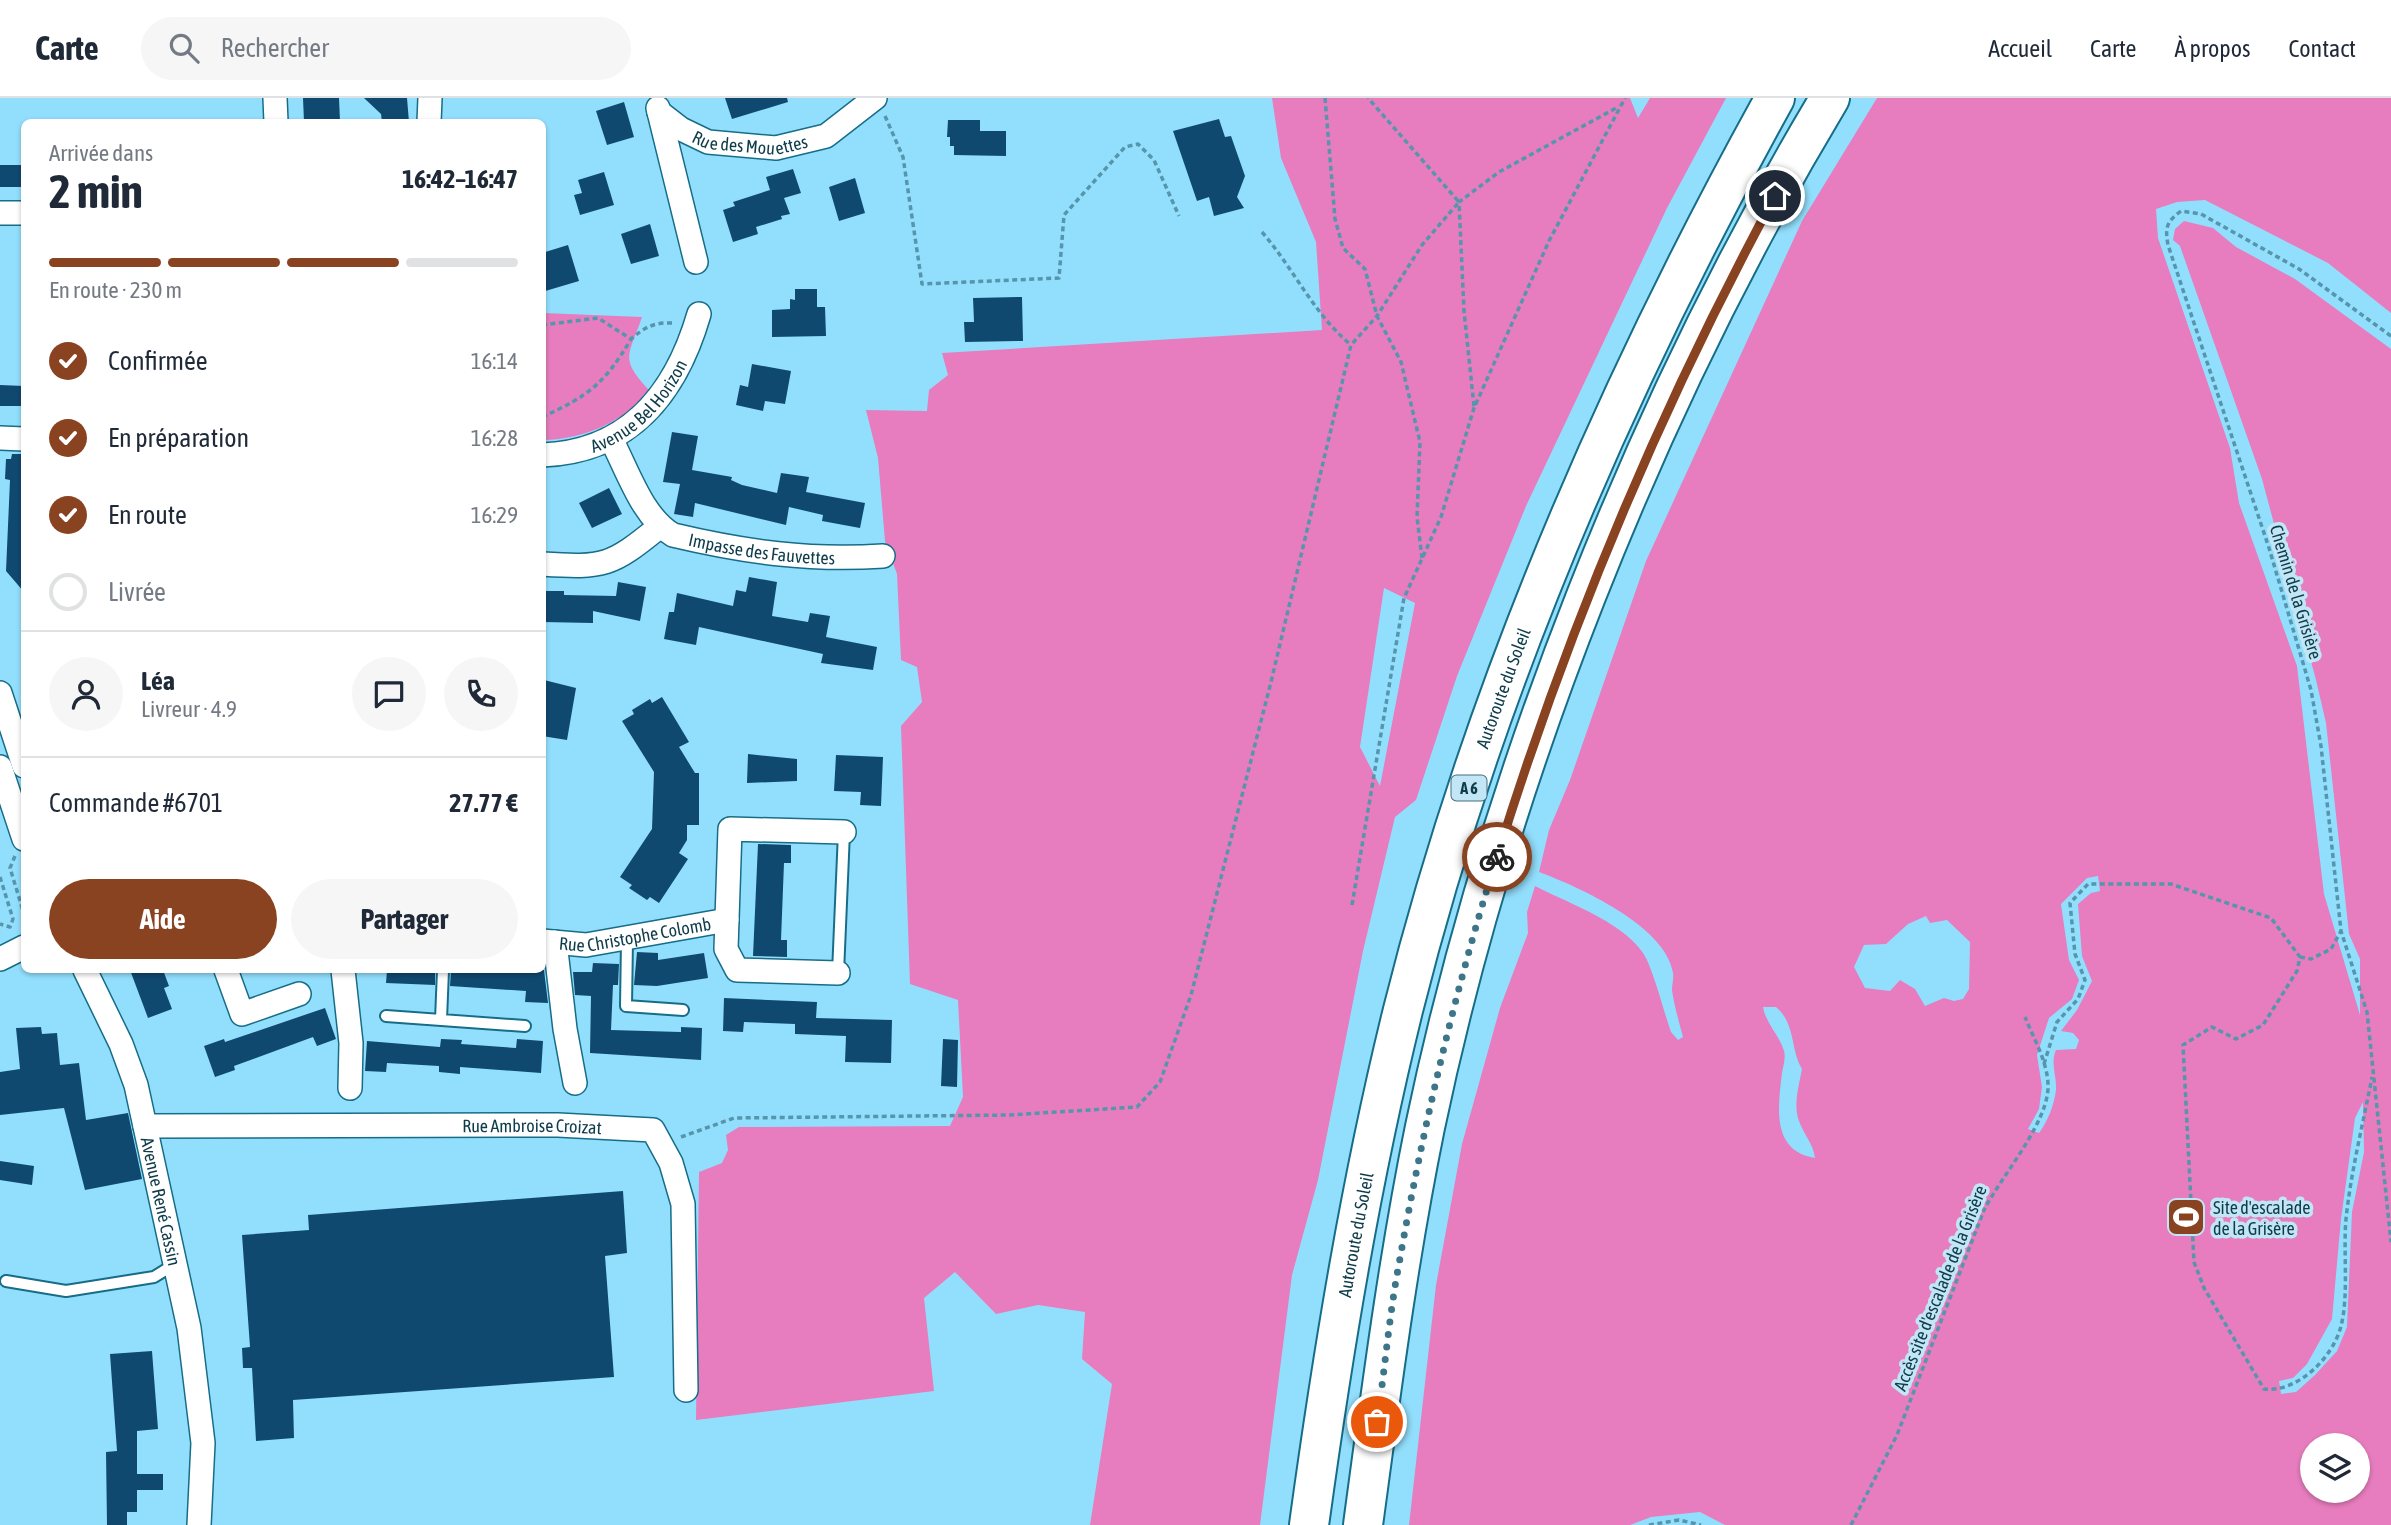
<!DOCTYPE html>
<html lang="fr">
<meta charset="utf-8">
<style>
body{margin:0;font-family:"Asap Condensed",sans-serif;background:#f6f6f7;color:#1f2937;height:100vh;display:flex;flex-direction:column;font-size:26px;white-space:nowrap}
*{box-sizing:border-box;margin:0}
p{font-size:23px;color:#747a83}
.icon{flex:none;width:38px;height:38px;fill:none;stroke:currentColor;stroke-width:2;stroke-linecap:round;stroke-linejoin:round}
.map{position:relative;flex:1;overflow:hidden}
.panel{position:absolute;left:21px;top:21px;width:525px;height:854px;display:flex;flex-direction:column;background:#fff;border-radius:10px;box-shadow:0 2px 5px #0004}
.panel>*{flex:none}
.controls{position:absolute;left:2300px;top:1335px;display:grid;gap:14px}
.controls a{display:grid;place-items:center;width:70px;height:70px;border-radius:50%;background:#fff;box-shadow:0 2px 5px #0004;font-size:35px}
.pin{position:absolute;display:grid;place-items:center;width:60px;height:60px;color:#fff;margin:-30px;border:4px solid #fff;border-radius:50%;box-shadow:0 2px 7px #0007}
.courier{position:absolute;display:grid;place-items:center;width:70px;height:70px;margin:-35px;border:5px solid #8a4321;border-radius:50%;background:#fff;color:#222;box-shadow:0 2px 9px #0007}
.head em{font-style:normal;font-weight:700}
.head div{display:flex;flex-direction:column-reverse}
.head{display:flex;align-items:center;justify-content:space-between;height:119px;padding:0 28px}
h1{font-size:46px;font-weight:700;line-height:52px}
.bar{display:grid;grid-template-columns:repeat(4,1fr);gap:10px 7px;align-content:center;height:84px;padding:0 28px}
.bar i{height:9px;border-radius:5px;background:#e0e1e3}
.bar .current{background:#8a4321}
.bar p{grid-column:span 4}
.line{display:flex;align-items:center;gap:18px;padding:0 28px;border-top:2px solid #e0e1e3}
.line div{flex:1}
.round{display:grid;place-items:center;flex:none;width:74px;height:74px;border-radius:37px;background:#f6f6f7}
ol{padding:0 28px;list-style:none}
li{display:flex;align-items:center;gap:21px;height:77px}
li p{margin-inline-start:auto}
li .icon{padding:7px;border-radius:50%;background:#8a4321;color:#fff;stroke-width:4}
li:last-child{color:#747a83}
li i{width:38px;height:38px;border:4px solid #e0e1e3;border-radius:50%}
.primary-button{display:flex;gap:14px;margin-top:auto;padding:14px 28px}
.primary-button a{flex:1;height:80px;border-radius:42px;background:#8a4321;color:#fff;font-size:28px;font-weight:700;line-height:80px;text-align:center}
.primary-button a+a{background:#f6f6f7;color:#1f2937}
header{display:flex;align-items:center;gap:42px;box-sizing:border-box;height:98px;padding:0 35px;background:#fff;border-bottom:2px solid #e0e1e3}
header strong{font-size:33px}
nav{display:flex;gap:38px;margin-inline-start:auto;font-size:24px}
.search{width:490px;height:63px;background:#f6f6f7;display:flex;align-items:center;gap:18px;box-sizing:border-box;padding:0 24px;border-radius:38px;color:#747a83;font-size:26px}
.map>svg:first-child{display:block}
</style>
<header>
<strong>Carte</strong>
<div class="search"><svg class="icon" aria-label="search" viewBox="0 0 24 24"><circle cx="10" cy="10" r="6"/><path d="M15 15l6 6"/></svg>Rechercher</div>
<nav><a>Accueil</a><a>Carte</a><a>À propos</a><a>Contact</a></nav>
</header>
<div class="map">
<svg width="2391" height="1427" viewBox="0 0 2391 1427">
<rect width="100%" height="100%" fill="#92dffd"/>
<path fill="#e77dbe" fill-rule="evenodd" d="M1272,0H1630L1638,20L1650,0H1726L1667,110L1526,408L1457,578L1416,702L1395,719L1363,853L1318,1082L1292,1177L1260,1427H1090L1112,1286L1082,1261L1085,1214L1038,1207L996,1216L955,1174L924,1200L934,1293L696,1322L699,1074L722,1065L728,1052L726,1037L739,1029L950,1028L963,999L958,902L910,886L901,628L922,604L917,569L901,562L897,476L885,443L878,360L866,312L927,313L929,292L948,277L942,255L1322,232L1316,144L1281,60ZM1384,490L1415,505L1380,688L1360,649Z
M1877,0H2391V215L2328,165L2205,102L2177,104L2156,111L2158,140L2230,350L2239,405L2297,568L2324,796L2360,917V861L2349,836L2326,625L2316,582L2262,381L2180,148L2173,142L2175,131L2184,123L2213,130L2236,149L2295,181L2391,251V1427H1725L1700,1414L1651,1419L1630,1427H1409L1436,1187L1462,1046L1500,910L1528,835L1527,814L1535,788C1568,805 1631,827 1647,862C1657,885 1663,911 1671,934L1678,942L1683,939C1679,924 1674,907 1672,892C1672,886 1674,880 1673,875C1666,828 1579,789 1539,774L1549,732L1570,682L1646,463L1802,123ZM2098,778L2100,793L2091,795L2078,806L2082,858L2092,883L2077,912L2061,933L2073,935L2079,942L2076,951L2056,952C2050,965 2057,978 2056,992C2054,1007 2048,1023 2039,1035L2028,1031L2039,1011L2042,989L2037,957L2049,920L2072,901L2079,882L2069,862L2061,806L2087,780ZM1926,818L1930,825L1947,822L1970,844L1969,891L1963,901L1954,903L1944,900L1925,908L1915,891L1900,882L1890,893L1865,890L1854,869L1864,847L1886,846L1908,826ZM1763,909H1776C1796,926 1790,951 1802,971C1799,987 1793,1007 1799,1023C1804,1037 1813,1045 1815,1060C1771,1053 1778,1009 1782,975C1783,969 1786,959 1784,953C1780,938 1766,926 1763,909ZM2363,1004L2364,1054L2352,1114L2347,1229L2337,1253L2315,1277L2296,1294L2281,1296L2279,1283L2293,1280L2307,1266L2332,1221L2341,1121L2355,1020ZM2312,1348H2357V1393H2312Z
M543,215L642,219C628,260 619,260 651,294C621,324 586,341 543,342Z"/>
<path fill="#104970" d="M303,0H339L340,23L304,24Z
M364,0H407L409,24H382L381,16Z
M725,0H787L788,4L732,21Z
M624,4L634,39L607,47L596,13Z
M1219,21L1225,39L1231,38L1245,78L1237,99L1244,110L1214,118L1209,99L1197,103L1173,33Z
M948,22H980V33H1006V58L954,57V48H950V39H947Z
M0,67H24V89H0Z
M793,71L801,95L784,100L790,116L781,118L782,121L756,129L758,136L733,144L723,112L735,108L733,104L770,92L766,79Z
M604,74L614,107L580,117L574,97L582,95L578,82Z
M855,80L865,115L839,123L829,89Z
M650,126L659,158L631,166L621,136Z
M568,147L579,183L542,194V155Z
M795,191H817V209H825L826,238L772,239V212L790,211V201L795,202Z
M1022,199L1023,243L965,244L964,224H974L973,200Z
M752,266L791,273L785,306L765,303L763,313L736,307L740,287L748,289Z
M0,287L24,288V308H0Z
M672,334L698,338L692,372L732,379L731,382L742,387L777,395L781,375L809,379L806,394L865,405L860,430L822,423L823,417L789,409L786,427L695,405L693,419L674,416L680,386L663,384Z
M12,356H24V494L6,473L10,382L5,381L6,361H11Z
M609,390L622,416L592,430L579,405Z
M749,479L777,484L772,518L808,524L810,515L830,518L826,539L877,549L873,572L821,565L823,556L699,529L696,547L664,541L669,514H674L677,495L733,508L736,492L746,494Z
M618,484L646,489L640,523L593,513V525L542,524V493H564V497L616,498Z
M544,582L576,590L567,642L542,638Z
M662,599L689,644L679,649L695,675H699V727H687V742L679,755L688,761L659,805L650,799L647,802L629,790L632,787L620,779L652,731L654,674L622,623L634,616L632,612L650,601L652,605Z
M748,656L797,661V683L747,685Z
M836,657L883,659L881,708L860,707L861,694L834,693Z
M758,746L791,747V765H784L781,842H787V859L753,858Z
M637,854L658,855V862L704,855L708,880L657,888L634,887Z
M593,865L619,866L618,887H613L611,932L681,934V929L702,930L701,962L590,955L591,898L575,897L573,874H592Z
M130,872H163L169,888L164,890L172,911L148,920Z
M387,872H435V887L386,885Z
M451,872H544L548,905L525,904L526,893L450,888Z
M724,900L817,904L816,920L892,922L891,965L845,964L846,938L795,936V926L744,924L743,934L723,933Z
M325,910L336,941L317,948L313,939L234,968L235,972L215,979L204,948L224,941L225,944Z
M41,929L42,936L57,935L60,967L79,965L86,1022L128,1015L142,1081L85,1092L64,1010L0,1017V974L20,971L16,930Z
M441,941L462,942L461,946L516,950L517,941L543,943L541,975L460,969V976L439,974V968L387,965L386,974L365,973L367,943L440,949Z
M943,941L958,942L957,989L941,988Z
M0,1063L34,1068L32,1087L0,1082Z
M623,1093L627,1155L605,1158L614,1279L293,1302L294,1340L256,1343L252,1270H243L242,1250L250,1249L242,1137L309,1132L308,1117Z
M152,1253L158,1331L137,1333V1376H163V1392H137V1414H127V1427H107L106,1354L117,1353L110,1256Z"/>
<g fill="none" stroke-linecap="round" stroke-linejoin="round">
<defs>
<path id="service" d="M627,842L626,908L683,912
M838,875L844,734
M386,918L525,928
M441,922L443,872
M6,1183L66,1193L154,1179L175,1166"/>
<g id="minor">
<path d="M275,0L276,24"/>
<path d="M658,10L696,164"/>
<path id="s1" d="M659,14L681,31L708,44L776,50L826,38L875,0"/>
<path d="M429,24L430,0"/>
<path d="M0,115H24"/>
<path d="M0,340L24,341"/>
<path id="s2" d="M611,341C628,373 642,419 673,437C745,454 810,463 883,458"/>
<path id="s3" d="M542,357C630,354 676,295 699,216"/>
<path d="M542,466C605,470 611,468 659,429"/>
<path d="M0,595L24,668"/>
<path d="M0,669L24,741"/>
<path id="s4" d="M542,843L586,847L727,822"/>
<path d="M555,844L565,931L575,985"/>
<path d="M0,861L24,849"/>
<path id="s5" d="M85,872L121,946L136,987L189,1230L203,1345L199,1427"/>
<path d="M226,872L242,916L299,896"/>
<path d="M343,872L351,945L350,990"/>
<path d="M838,875L737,872L726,851L730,731L844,734"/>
<path id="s6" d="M145,1028L558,1027L653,1032L671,1065L683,1106L686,1292"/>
</g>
<g id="motorway">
<path id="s7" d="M1309,1427C1333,1253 1361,1082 1403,912C1483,592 1616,287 1775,0"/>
<path d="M1363,1427C1381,1294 1398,1161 1425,1029C1498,680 1646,306 1830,0"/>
</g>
</defs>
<use href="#service" stroke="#176d87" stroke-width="14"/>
<use href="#minor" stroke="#176d87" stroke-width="26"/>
<use href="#motorway" stroke="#176d87" stroke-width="42"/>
<path stroke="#5695ac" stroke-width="3.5" stroke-dasharray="5 3.5" stroke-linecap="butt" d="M1325,0L1335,121L1343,150L1365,171L1377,218L1401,264L1420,344L1417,419L1422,460
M885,18L903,59L922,186L1059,180L1064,117L1125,49L1138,46L1154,62L1179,118
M1262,134C1294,171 1313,215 1351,247
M542,227L598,220L631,241C645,229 654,224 673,225
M2391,238L2299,171L2201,116L2181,113C2166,124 2165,130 2168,147L2269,450L2311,592L2321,648L2341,833L2367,914L2391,1144
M1474,308L1464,213L1459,104L1499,74L1618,9
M542,319C589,298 605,285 631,241
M15,758L10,770L24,816
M0,779L13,821L10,829L0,826
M1352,807L1404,500L1441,419L1474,310L1549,143L1625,0
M2300,859L2311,861L2331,851L2341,833
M2044,966L2057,924L2078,901L2085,882L2075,856L2070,805L2088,786H2171L2271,820L2300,859L2297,873L2263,927L2236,941L2212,929L2183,947L2194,1164L2204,1190L2264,1291C2297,1295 2333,1260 2341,1228C2349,1197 2343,1154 2346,1121C2351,1073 2363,1026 2372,979
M681,1039L734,1020L1009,1017L1137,1009L1160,984L1191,897L1271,584L1351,247L1377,218L1422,147L1459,104L1368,0
M1649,1427L1679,1422L1701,1427
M1851,1427L1897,1337L1984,1112C2002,1077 2050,1023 2048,986C2047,963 2034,941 2025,919"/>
<use href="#service" stroke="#fff" stroke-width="10"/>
<use href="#minor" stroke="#fff" stroke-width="23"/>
<use href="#motorway" stroke="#fff" stroke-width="38"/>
</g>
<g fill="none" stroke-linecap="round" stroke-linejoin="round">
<path stroke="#3d7589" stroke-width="7" stroke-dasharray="0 12.6" d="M1377,1324C1385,1271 1389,1218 1399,1166C1423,1029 1455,892 1497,759"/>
<path stroke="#8a4321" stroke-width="9" d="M1497,759C1568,530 1661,309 1775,98"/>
</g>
<defs>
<symbol id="stadium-square" viewBox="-11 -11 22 22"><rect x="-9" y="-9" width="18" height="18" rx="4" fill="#8a4321" stroke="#c2e6f5"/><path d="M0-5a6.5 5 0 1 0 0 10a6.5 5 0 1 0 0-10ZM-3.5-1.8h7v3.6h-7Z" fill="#fff"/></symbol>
</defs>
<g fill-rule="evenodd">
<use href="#stadium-square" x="2164" y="1097" width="44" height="44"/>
</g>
<g text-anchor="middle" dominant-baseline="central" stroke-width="7" stroke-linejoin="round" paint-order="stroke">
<rect fill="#c2e6f5" stroke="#456f7e" stroke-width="2" x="1451.5" y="677.5" width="35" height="25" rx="5"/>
<g font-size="16" font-weight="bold" fill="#0f3c4b">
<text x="1469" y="690">A 6</text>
</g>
<g font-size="18" fill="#0f3c4b" stroke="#c2e6f5">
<text stroke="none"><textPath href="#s1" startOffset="100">Rue des Mouettes</textPath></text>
<text stroke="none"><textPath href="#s3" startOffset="114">Avenue Bel Horizon</textPath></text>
<text stroke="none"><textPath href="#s2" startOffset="206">Impasse des Fauvettes</textPath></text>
<text transform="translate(2296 494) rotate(73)">Chemin de la Grisière</text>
<text stroke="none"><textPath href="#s7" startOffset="861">Autoroute du Soleil</textPath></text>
<text stroke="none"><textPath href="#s4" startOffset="94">Rue Christophe Colomb</textPath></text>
<text stroke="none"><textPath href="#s6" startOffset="387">Rue Ambroise Croizat</textPath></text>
<text stroke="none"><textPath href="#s5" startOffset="245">Avenue René Cassin</textPath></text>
<text stroke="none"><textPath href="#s7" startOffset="294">Autoroute du Soleil</textPath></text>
<text transform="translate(1940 1190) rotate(-68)">Accès site d'escalade de la Grisère</text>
</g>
<g font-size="18" fill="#0f3c4b" stroke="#c2e6f5" text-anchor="start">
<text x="2213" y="1109">Site d'escalade<tspan x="2213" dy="21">de la Grisère</tspan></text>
</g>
</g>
</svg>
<div class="controls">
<a><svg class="icon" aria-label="layers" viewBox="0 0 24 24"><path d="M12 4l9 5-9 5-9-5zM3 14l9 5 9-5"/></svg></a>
</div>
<div class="pin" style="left:1377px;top:1324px;background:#ea580c"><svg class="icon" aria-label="bag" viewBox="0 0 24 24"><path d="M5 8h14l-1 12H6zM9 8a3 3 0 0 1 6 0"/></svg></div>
<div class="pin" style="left:1775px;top:98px;background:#1f2937"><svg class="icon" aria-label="home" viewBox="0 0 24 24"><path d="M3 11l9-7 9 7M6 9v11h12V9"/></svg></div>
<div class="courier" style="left:1497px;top:759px"><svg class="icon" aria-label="bike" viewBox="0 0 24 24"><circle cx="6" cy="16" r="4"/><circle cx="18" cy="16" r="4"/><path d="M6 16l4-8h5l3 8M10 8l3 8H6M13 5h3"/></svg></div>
<section class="panel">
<div class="head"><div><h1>2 min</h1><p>Arrivée dans</p></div><em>16:42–16:47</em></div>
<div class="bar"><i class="current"></i><i class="current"></i><i class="current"></i><i></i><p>En route · 230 m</p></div>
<ol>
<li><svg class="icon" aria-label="check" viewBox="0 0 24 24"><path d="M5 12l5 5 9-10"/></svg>Confirmée<p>16:14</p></li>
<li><svg class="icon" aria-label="check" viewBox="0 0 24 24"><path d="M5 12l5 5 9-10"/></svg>En préparation<p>16:28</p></li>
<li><svg class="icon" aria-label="check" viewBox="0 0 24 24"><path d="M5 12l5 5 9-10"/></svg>En route<p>16:29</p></li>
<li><i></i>Livrée</li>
</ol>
<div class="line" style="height:126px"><a class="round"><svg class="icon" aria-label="person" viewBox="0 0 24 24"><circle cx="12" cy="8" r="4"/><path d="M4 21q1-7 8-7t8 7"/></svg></a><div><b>Léa</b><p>Livreur · 4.9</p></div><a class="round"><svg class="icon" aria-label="chat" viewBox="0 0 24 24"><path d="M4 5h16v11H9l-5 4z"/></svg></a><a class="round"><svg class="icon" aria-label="phone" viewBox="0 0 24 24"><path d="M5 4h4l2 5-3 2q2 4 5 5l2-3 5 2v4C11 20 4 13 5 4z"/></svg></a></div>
<div class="line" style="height:91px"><div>Commande #6701</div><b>27.77 €</b></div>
<div class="primary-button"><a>Aide</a><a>Partager</a></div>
</section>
</div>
